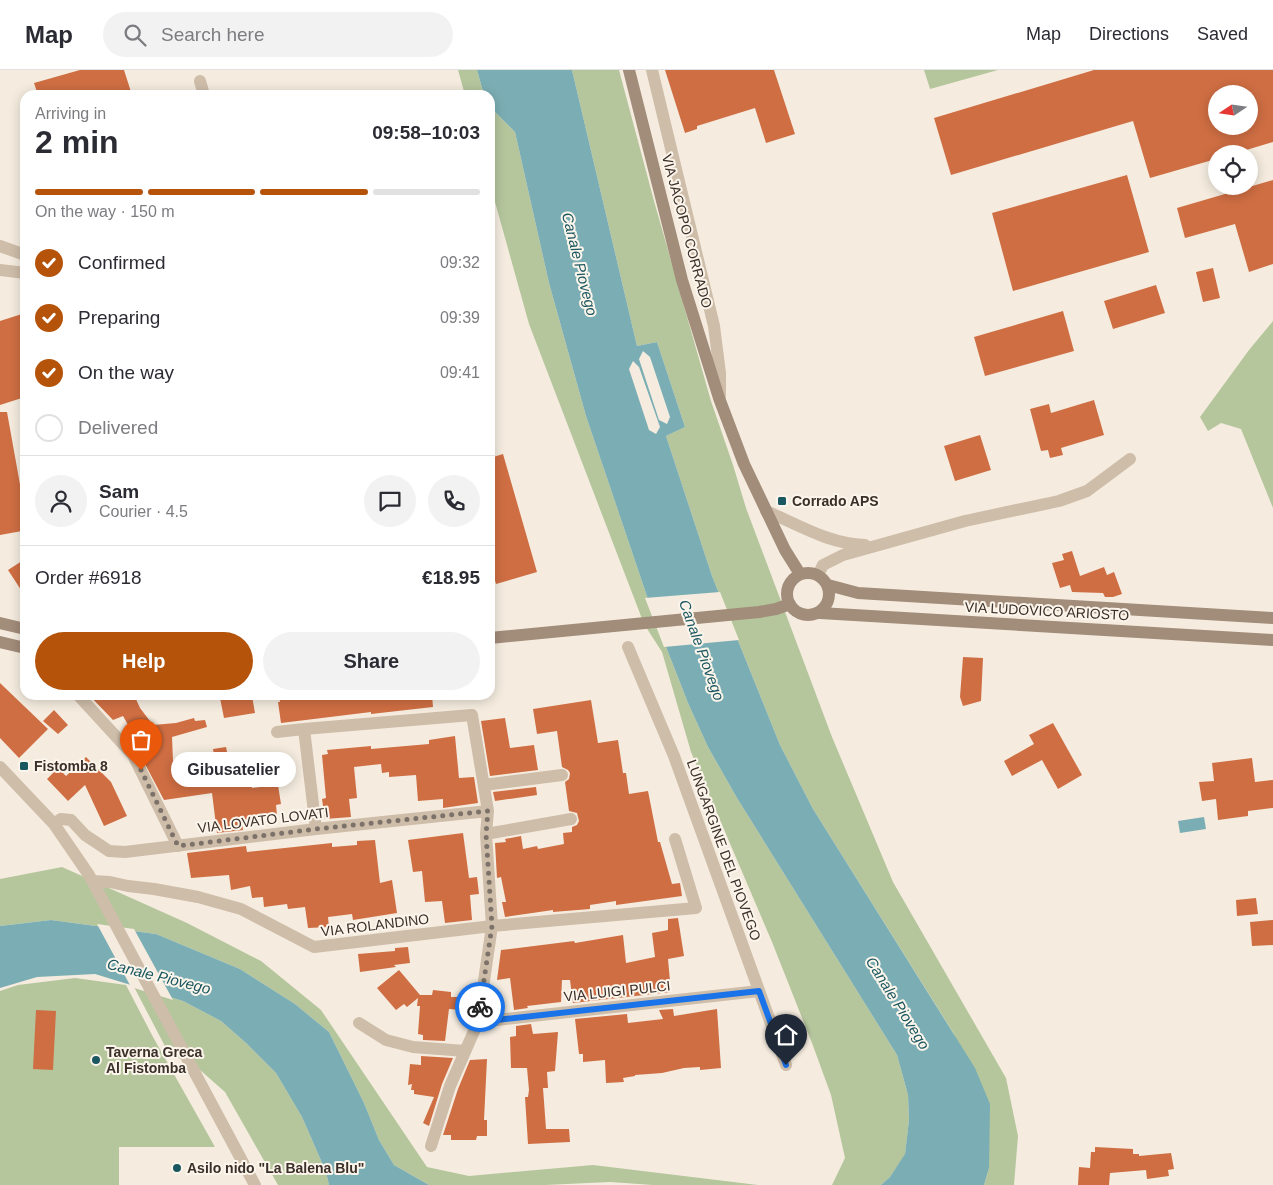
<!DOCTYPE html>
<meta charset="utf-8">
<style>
body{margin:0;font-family:Arial,sans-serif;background:#f2f2f3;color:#2b2b33;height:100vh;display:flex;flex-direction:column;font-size:19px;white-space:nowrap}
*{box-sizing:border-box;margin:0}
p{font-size:16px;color:#7c7c81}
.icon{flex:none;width:28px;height:28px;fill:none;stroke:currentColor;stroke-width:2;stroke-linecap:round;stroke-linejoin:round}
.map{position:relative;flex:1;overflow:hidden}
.panel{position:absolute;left:20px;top:20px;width:475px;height:610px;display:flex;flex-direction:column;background:#fff;border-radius:15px;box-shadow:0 2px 12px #0003}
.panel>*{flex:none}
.needle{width:32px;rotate:257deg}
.controls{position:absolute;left:1208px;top:15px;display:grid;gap:10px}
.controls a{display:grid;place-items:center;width:50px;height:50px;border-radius:50%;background:#fff;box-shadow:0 2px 12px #0003;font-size:25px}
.pin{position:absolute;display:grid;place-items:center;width:42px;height:42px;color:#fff;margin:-51px -21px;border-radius:50% 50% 50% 0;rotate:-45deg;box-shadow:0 0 5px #0007}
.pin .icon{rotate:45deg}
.courier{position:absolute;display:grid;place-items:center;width:50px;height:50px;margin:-25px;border:4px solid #1a73e8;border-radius:50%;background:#fff;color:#222;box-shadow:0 1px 6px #0007}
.bubble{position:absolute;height:35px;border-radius:18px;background:#fff;box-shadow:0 2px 12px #0003;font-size:16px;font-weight:800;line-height:35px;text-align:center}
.overview em{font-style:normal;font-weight:800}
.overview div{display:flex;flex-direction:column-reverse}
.overview{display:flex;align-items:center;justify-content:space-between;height:85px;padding:0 15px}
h1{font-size:32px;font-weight:800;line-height:38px}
.bar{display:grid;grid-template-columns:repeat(4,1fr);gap:8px 5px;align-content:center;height:60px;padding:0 15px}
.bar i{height:6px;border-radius:4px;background:#e1e1e2}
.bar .on{background:#b45309}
.bar p{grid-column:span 4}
.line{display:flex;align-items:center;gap:12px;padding:0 15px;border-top:1px solid #e1e1e2}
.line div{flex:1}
.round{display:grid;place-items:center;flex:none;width:52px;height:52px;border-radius:26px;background:#f2f2f3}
ol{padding:0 15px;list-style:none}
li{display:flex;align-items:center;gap:15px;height:55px}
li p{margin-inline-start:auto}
li .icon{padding:5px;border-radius:50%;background:#b45309;color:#fff;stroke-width:4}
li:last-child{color:#7c7c81}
li i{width:28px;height:28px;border:2px solid #e1e1e2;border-radius:50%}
.cta{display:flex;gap:10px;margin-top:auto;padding:10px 15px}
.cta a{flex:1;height:58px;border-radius:30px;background:#b45309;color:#fff;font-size:20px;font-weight:800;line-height:58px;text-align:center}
.cta a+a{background:#f2f2f3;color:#2b2b33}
header{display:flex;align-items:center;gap:30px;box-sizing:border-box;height:70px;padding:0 25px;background:#fff;border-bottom:1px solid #e1e1e2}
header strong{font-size:24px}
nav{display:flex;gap:28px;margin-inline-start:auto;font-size:18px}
.search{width:350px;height:45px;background:#f2f2f3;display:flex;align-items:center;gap:12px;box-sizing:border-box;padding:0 18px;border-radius:28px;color:#7c7c81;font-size:19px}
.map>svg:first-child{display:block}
</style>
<header>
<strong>Map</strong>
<div class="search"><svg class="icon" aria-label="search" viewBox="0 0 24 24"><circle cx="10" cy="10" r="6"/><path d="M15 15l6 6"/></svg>Search here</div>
<nav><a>Map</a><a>Directions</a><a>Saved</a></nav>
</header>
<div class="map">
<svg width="1273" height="1115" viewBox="0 0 1273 1115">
<rect width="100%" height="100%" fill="#f5ecdf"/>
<path fill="#b5c69d" d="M458,0H477L484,25H465Z
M572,0H619L654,131L711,331L733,395L746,438L832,667L893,812L1006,1008L1018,1066L1014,1115H984L989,1098L954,964L813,739L780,675L712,506L666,366L685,357L657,272L637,276Z
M924,0H998L930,19Z
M490,37L515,62L549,213L586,346L652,541L688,633L708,677L737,728L897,985L908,1025L909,1050L905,1085L890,1107L881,1115H832L845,1088L831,1025L812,973L772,872L691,682L662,582L644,554L529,254L490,114Z
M1273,251V438L1241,359L1221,353L1208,361L1200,347L1249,280Z
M62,797L187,853L261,891L321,940L427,1097L469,1106L593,1095L758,1115H653L610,1112L545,1115H429L394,1095L379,1070L364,1033L329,962L295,934L240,899L156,864L51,850L0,856V809Z
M75,908L126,915L153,967L215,1077H119V1115H0V921L18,915Z
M133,915L183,931L221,951L246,973L276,1003L302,1047L326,1102L329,1115H278L225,1022L200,1000L168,982Z"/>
<path fill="#7baeb4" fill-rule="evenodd" d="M477,0H572L637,276L657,272L685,357L666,366L712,506L780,675L813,739L975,998L990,1034L989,1098L984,1115H881L890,1107L905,1084L909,1050L908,1025L897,985L737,728L708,677L688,633L652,541L586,346L549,213L515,62L490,37V25H484ZM643,281L650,287L670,347L667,354L659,350L639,289ZM633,291L639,297L660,357L656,364L649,360L629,299Z
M1204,747L1206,759L1180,763L1178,751Z
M51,850L156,864L240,899L295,934L329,962L364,1033L379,1070L394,1095L429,1115H329L326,1102L302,1047L276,1003L246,973L221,951L183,931L95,904L37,907L0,918V856Z"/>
<path fill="#f5ecdf" d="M720,522L739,570L664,577L645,528Z
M97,854L134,859L173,930L131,917Z"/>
<path fill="#cf6e43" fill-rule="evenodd" d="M80,0H124L132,25H38L34,13Z
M665,0H774L795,64L766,73L755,38L697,56V59L685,63Z
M1094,0H1273V72L1233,84H1216V89L1150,108L1133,51L951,105L934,48ZM1216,24H1249V56H1216Z
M1127,105L1149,182L1013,221L992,143Z
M1273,110V194L1249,202L1235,154L1185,168L1177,138Z
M1213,198L1220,228L1203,232L1196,202Z
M1156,215L1165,243L1113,259L1104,231Z
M1063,241L1074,281L985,306L974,267Z
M25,243V327L0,335V251Z
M1094,330L1104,365L1061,378L1063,385L1050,388L1048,380L1041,381L1030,339L1049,334L1051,343Z
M0,342H7L21,420L25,419V452H21L22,461L0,465Z
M980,365L991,400L955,411L944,376Z
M503,384L537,502L496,514L490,494V388Z
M1072,481L1080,506L1104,497L1107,505L1114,502L1122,524L1113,527H1105L1103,523L1072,522L1070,515L1060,518L1052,493L1064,490L1062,484Z
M25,489V526L8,500Z
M963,587L983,588L981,631L963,636L960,627Z
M0,613L48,659L19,688L0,668Z
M89,625H121L135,627L140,638L153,655L176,653L194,648L195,651L205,650L207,657L172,667L173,691L214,685L213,679L226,677L232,706L237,705L238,714L251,712L252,718L278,715L281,734L276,735L277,746L242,751L243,760L217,763L212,723L164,730L136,677L135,667L123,646L113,650Z
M279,625H432L433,637L371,644V642L281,653L278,632H280Z
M233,626L234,628L252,626L255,643L224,648L220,628Z
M591,630L598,673L618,670L623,703H626L629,724L648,721L658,772H660L672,814L680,813L682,826L616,835V831L590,835V839L553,842V840L505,847L502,832H506L501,807L497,808L495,773L506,772L505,769L521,766L523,779L537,776L538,779L564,774L563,763L572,762V757L577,755L579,751L577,743L569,741L565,712L569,709L570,703L568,700L562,697L557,661L537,664L533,639Z
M54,640L68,655L58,664L43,651Z
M505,648L510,678L534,675L538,700L490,706L481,651Z
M1053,653L1082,705L1058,719L1042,690L1012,706L1004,691L1034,674L1029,665Z
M455,666L459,708L474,707L478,733L443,738V729L418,731L416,705L389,707V702L382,703L381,694L354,697L357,728L349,729L351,747L325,749L322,729L326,728L322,685L328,684L327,680L371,676V679L429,674V670Z
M86,687L111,712L127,746L104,756L85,715L68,731L47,709L58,698L66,706Z
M1252,688L1255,712L1273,710V738L1248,741V746L1218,750L1216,729L1202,731L1199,712L1214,711L1212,693Z
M536,717L537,725L495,731L493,722Z
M463,763L469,808L477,807L479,824L470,825L472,850L445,853L442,831L425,832L422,801L413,802L408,770Z
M375,770L380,813L392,810L397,843L353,850L352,844L328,847L329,857L308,858L305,837L288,839L287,834L264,837L263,827L252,828L250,816L231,820L229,805L191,808L187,783L246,776L247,782L332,773V777L357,775V771Z
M1256,828L1258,844L1237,846L1236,830Z
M678,848L684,886L668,889L671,922L573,933L570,910H562L561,932L527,936L528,938L514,940L510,908L497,910L501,880L574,871L575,873L623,865L626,893L655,887L652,863L668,860V849Z
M1273,850V875L1252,876L1250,852Z
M408,877L410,893L394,895L396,897L360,902L358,884L395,881V878Z
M399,900L420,925H432L433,920L451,922V927H463L462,940L449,939L445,971L423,970V965L418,964L420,936H417L418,928L407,937L404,934L396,940L377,918Z
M673,939L674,946L717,939L721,998L700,1000V997L684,998L662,1003L635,1005V1006L623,1008L624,1012L606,1013L605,990L583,992V984H579L575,949L627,944L628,953L663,949L659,940Z
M36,940L56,941L53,1000L33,999Z
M531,954L533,964L558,962L555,1001L547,1002L548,1018H543L546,1059H569L570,1072L528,1074L525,1027H528L529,1020L527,998H511L510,967L516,966V956Z
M421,986L453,988L442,1014L429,1056L423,1053L434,1027L414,1024V1020H411L412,1014L408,1015L410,994L421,995Z
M487,989L484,1050H487V1066H477L476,1070H451V1065H443L458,1019L470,990Z
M1095,1077L1133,1079V1084H1139V1086L1171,1083L1174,1099L1168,1100L1169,1106L1147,1109L1146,1100L1110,1103L1109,1115H1078L1079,1097L1090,1098L1091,1082H1095Z"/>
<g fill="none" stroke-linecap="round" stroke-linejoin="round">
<path stroke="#cebda9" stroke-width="12" d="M652,0L714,256L720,303V326
M200,11L204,25
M0,176L25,185
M0,200L25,203
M766,441C799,455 829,474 865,475
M818,505L823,495L843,485L965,451L1059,431L1087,421L1130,389
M628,577L674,686L786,995
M78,625L133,685L178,776
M277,662L304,659
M0,697L54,754L89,805L255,1115
M484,715L562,705
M54,754L61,749L71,750L85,765L109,781L125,782L316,759L488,741
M316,759L304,659L472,645L488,741L486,764L492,856L478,952L450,1016L431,1076
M486,764L571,749
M93,811L110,812L128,816L154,819L198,827L241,839L314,877L492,856L696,838L675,769
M478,952L759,921
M359,953L386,970L413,977L465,981"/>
<path stroke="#a28c7a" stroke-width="12" d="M629,0L682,210L719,328L744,394L785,480L800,504
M787 524a21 21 0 1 1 42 0a21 21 0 1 1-42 0Z
M828,515L858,523L1273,548
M820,543L1273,570
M0,553L25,559
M490,568L759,542L776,539L790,534
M0,572L25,578"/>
</g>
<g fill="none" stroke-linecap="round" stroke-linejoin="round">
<path stroke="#7c7269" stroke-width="5" stroke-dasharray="0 9" d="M141,700L178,776L316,759L488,741L486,764L492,856L480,937"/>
<path stroke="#1a73e8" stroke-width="6" d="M480,937L478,952L759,921L786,995"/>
</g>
<g fill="#1b5760" stroke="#fcf5ec" stroke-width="2">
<rect x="777" y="426" width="10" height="10" rx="2.5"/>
<rect x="19" y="691" width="10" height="10" rx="2.5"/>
<circle cx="96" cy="990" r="5"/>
<circle cx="177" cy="1098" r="5"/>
</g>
<g text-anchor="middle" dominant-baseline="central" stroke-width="4" stroke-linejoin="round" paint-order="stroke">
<g font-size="14" fill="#3b3029" stroke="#fcf5ec">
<text transform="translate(687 161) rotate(75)">VIA JACOPO CORRADO</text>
<text transform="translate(1047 541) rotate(3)">VIA LUDOVICO ARIOSTO</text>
<text transform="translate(263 750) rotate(-7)">VIA LOVATO LOVATI</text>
<text transform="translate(724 780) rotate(70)">LUNGARGINE DEL PIOVEGO</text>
<text transform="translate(375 855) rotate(-7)">VIA ROLANDINO</text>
<text transform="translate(617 921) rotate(-6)">VIA LUIGI PULCI</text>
</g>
<g font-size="14" font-weight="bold" fill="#3b3029" stroke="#fcf5ec" text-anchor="start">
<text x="792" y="431">Corrado APS</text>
<text x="34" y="696">Fistomba 8</text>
<text x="106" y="982">Taverna Greca<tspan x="106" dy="16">Al Fistomba</tspan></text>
<text x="187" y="1098">Asilo nido "La Balena Blu"</text>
</g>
<g font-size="15" font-style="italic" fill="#1b5760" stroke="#fcf5ec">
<text transform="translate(580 194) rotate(76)">Canale Piovego</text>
<text transform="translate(702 580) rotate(70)">Canale Piovego</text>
<text transform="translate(159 906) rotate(14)">Canale Piovego</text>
<text transform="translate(898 933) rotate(58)">Canale Piovego</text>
</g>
</g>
</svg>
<div class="controls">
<a><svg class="needle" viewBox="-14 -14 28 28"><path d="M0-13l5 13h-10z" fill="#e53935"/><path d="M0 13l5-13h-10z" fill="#7c7c81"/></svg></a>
<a><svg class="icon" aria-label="locate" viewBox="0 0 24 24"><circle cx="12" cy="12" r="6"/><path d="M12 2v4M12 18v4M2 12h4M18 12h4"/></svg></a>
</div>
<div class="pin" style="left:141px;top:700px;background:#ea580c"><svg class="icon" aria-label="bag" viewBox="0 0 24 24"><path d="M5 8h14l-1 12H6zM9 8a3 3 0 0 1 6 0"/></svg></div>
<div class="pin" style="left:786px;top:995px;background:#1f2937"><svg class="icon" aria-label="home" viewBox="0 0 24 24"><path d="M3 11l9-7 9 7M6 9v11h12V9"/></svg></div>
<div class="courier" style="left:480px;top:937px"><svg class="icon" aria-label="bike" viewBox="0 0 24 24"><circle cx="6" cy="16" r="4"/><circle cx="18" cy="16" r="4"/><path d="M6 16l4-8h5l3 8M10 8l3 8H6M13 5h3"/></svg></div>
<div class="bubble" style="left:171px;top:682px;width:125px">Gibusatelier</div>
<section class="panel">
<div class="overview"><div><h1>2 min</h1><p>Arriving in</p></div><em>09:58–10:03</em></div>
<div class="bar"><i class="on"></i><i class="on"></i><i class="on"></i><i></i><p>On the way · 150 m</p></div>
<ol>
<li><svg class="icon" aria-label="check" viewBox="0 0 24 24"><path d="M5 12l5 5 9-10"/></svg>Confirmed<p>09:32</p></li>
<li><svg class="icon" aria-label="check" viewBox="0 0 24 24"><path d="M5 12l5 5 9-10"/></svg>Preparing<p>09:39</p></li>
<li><svg class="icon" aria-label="check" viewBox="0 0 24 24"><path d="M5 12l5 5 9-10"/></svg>On the way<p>09:41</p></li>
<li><i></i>Delivered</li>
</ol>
<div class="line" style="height:90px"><a class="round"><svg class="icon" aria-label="person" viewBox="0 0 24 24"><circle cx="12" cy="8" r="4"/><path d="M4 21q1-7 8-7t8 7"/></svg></a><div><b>Sam</b><p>Courier · 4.5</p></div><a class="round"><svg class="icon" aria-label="chat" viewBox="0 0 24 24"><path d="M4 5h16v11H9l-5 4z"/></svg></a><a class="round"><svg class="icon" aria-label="phone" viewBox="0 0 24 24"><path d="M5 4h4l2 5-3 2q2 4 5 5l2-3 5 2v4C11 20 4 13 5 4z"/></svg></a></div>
<div class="line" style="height:65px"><div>Order #6918</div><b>€18.95</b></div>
<div class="cta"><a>Help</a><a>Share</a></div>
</section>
</div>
